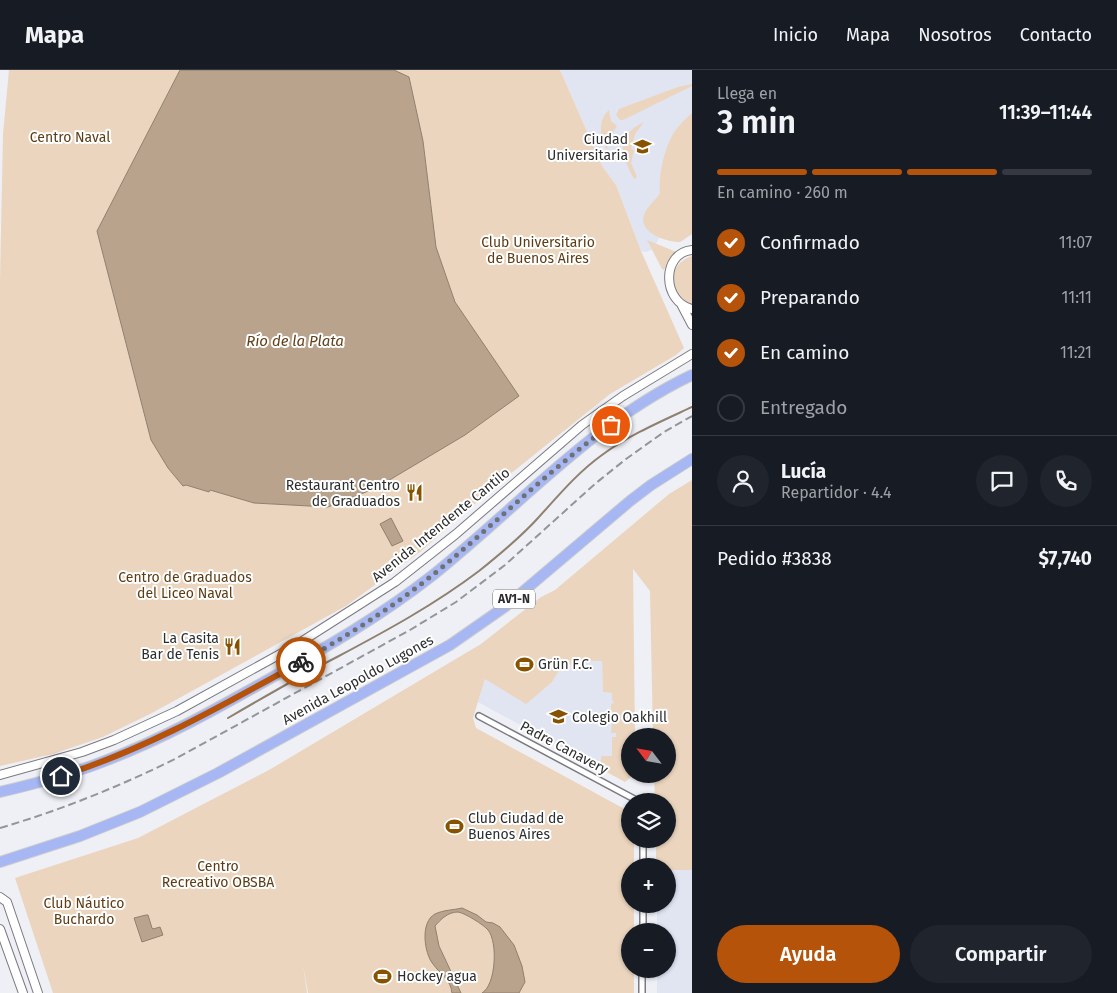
<!DOCTYPE html>
<html lang="es">
<meta charset="utf-8">
<style>
body{margin:0;font-family:"Fira Sans",sans-serif;background:#20242c;color:#f1f3f6;height:100vh;display:flex;flex-direction:column;font-size:19px;white-space:nowrap}
*{box-sizing:border-box;margin:0}
p{font-size:16px;color:#9ea1a6}
.icon{flex:none;width:28px;height:28px;fill:none;stroke:currentColor;stroke-width:2;stroke-linecap:round;stroke-linejoin:round}
.map{position:relative;flex:1;overflow:hidden}
.sheet{display:flex;flex-direction:column;background:#171b24;width:425px}
.sheet>*{flex:none}
.needle{width:32px;rotate:301deg}
.tools{position:absolute;left:621px;top:658px;display:grid;gap:10px}
.tools a{display:grid;place-items:center;width:55px;height:55px;border-radius:50%;background:#171b24;box-shadow:0 1px 4px #0004;font-size:25px}
.pin{position:absolute;display:grid;place-items:center;width:42px;height:42px;color:#fff;margin:-21px;border:2px solid #fff;border-radius:50%;box-shadow:0 1px 5px #0007}
.courier{position:absolute;display:grid;place-items:center;width:50px;height:50px;margin:-25px;border:4px solid #b45309;border-radius:50%;background:#fff;color:#222;box-shadow:0 1px 6px #0007}
.overview em{font-style:normal;font-weight:600}
.overview div{display:flex;flex-direction:column-reverse}
.overview{display:flex;align-items:center;justify-content:space-between;height:85px;padding:0 25px}
h1{font-size:32px;font-weight:600;line-height:38px}
.bar{display:grid;grid-template-columns:repeat(4,1fr);gap:8px 5px;align-content:center;height:60px;padding:0 25px}
.bar i{height:6px;border-radius:4px;background:#363941}
.bar .active{background:#b45309}
.bar p{grid-column:span 4}
.line{display:flex;align-items:center;gap:12px;padding:0 25px;border-top:1px solid #363941}
.line div{flex:1}
.round{display:grid;place-items:center;flex:none;width:52px;height:52px;border-radius:26px;background:#20242c}
ol{padding:0 25px;list-style:none}
li{display:flex;align-items:center;gap:15px;height:55px}
li p{margin-inline-start:auto}
li .icon{padding:5px;border-radius:50%;background:#b45309;color:#fff;stroke-width:4}
li:last-child{color:#9ea1a6}
li i{width:28px;height:28px;border:2px solid #363941;border-radius:50%}
.primary-button{display:flex;gap:10px;margin-top:auto;padding:10px 25px}
.primary-button a{flex:1;height:58px;border-radius:30px;background:#b45309;color:#fff;font-size:20px;font-weight:600;line-height:58px;text-align:center}
.primary-button a+a{background:#20242c;color:#f1f3f6}
header{display:flex;align-items:center;gap:30px;box-sizing:border-box;height:70px;padding:0 25px;background:#171b24;border-bottom:1px solid #363941}
header strong{font-size:24px}
nav{display:flex;gap:28px;margin-inline-start:auto;font-size:18px}
main{display:flex;flex:1;min-height:0}
.map>svg:first-child{display:block}
</style>
<header>
<strong>Mapa</strong>
<nav><a>Inicio</a><a>Mapa</a><a>Nosotros</a><a>Contacto</a></nav>
</header>
<main>
<div class="map">
<svg width="692" height="923" viewBox="0 0 692 923">
<rect width="100%" height="100%" fill="#eef0f5"/>
<path fill="#e1e4f1" d="M560,0H692V164L680,172L659,168L653,179L646,182L641,181L616,115L602,96Z
M578,591H602L603,622L612,623V630L614,634H612L613,653L612,663H616V667H612V686H601V699L478,632L485,609L552,612L564,592L570,595Z
M668,800H692V923H657V899H668V861H657V834H668Z"/>
<path fill="#ebd5be" d="M9,0H180L97,161L151,370L168,398L183,416L186,415L208,422L210,420L254,433L327,437L376,418L465,365L518,326L455,232L436,177L423,71L409,7L394,0H560L602,96L616,115L641,181L684,278L676,285L610,324L499,413L420,482L346,536L152,643L103,667L53,684L0,696V211L3,64Z
M692,14V16L623,50H620L616,45L619,39L678,17Z
M609,40L611,51L617,56L609,69L607,80C600,66 597,51 609,40Z
M692,43V164L680,172C667,172 638,163 644,145C647,136 656,130 660,123C658,106 665,75 675,61C680,54 686,48 692,43Z
M644,52L635,64L631,79L634,80L631,93L637,107L634,109C622,85 613,67 644,52Z
M647,170L674,181L675,183L668,191L664,200L662,199Z
M692,186V236C668,225 665,195 692,186Z
M692,410V800H668V796H656V769H668V731H655L654,704H668V666H653L650,521L633,499L635,666H630V704H635L625,712L601,699V686H612V667H616V663H611L612,653L613,652V650L611,649V634L614,633L612,630V623L603,622L602,591H578L570,595L564,593L552,612L526,634L485,609L473,648L476,658L630,742V769H634V796H630V834H634V861H630V899H634V923H308L303,895L307,923H53L15,808L138,768L269,700L481,574L541,527L555,520L669,424Z"/>
<path fill="#b9a38c" stroke="#8f8070" d="M180,0H394L409,7L423,71L436,177L455,232L519,326L465,365L376,418L328,437L254,433L210,420L209,422L186,415L183,416L168,398L151,370L97,161Z
M391,448L403,471L392,476L380,454Z
M462,838L477,845L486,852L493,853L500,857L514,875L522,896L525,912L519,923H482C496,915 498,872 488,860C484,855 465,843 458,842C448,842 441,849 435,856L439,876L461,923H452C451,910 440,904 433,894C424,883 420,852 435,844C443,840 454,840 462,838Z
M146,845H148L152,858L153,859L160,857L163,865L142,872L134,848Z"/>
<g fill="none" stroke-linecap="round" stroke-linejoin="round">
<path stroke="#8f8070" stroke-width="2" d="M228,648C264,627 300,606 337,587C386,561 434,535 479,501C499,485 520,468 538,448C558,426 577,403 602,385C629,365 662,351 692,337"/>
<defs>
<path id="street" d="M479,646L638,731
M643,796V769
M643,861V834
M642,923V899"/>
<path id="secondary" d="M692,180C661,183 662,232 692,239
M681,234L692,255
M0,705L82,682L114,670L177,641L293,577L395,512L456,464L582,355L623,326L692,284
M0,827L7,832L38,923
M0,859L23,923"/>
<path id="highway" d="M0,722C34,714 69,705 102,692C161,670 216,639 271,608C327,577 382,545 433,505C518,437 593,352 692,305
M0,792L80,766L140,742L218,703L450,575L506,536L630,431L651,415L692,389"/>
</defs>
<use href="#street" stroke="#7a7b80" stroke-width="8"/>
<use href="#secondary" stroke="#7a7b80" stroke-width="10"/>
<use href="#highway" stroke="#cccdcd" stroke-width="12"/>
<use href="#street" stroke="#fff" stroke-width="5"/>
<use href="#secondary" stroke="#fff" stroke-width="8"/>
<use href="#highway" stroke="#a6b7f3" stroke-width="10"/>
<path stroke="#939598" stroke-width="2" stroke-dasharray="8 4" stroke-linecap="butt" d="M0,758C61,740 118,717 175,689L410,560L456,532L505,495L596,413L626,389L664,362L692,346"/>
</g>
<g fill="none" stroke-linecap="round" stroke-linejoin="round">
<path stroke="#707174" stroke-width="5" stroke-dasharray="0 9" d="M301,592C352,563 401,532 446,494C501,448 553,397 611,355"/>
<path stroke="#b45309" stroke-width="6" d="M61,706C147,679 223,635 301,592"/>
</g>
<defs>
<symbol id="university-bare" viewBox="-9 -9 18 18"><path d="M0-5L7-2L0 1L-7-2ZM-4 1L0 2.5L4 1V4Q0 6-4 4Z" fill="#885300" stroke="#fff" stroke-width="2.5" paint-order="stroke"/></symbol>
<symbol id="restaurant-bare" viewBox="-9 -9 18 18"><path d="M-5-6h1v4h1v-4h1v4h1v-4h1v5L-1.5 .5V6h-2V.5L-5-1ZM5-6V6H3V1.5H1.5Q1.5-4 5-6Z" fill="#885300" stroke="#fff" stroke-width="2.5" paint-order="stroke"/></symbol>
<symbol id="stadium-bare" viewBox="-9 -9 18 18"><path d="M0-5a6.5 5 0 1 0 0 10a6.5 5 0 1 0 0-10ZM-3.5-1.8h7v3.6h-7Z" fill="#885300" stroke="#fff" stroke-width="2.5" paint-order="stroke"/></symbol>
<symbol id="school-bare" viewBox="-9 -9 18 18"><path d="M0-5L7-2L0 1L-7-2ZM-4 1L0 2.5L4 1V4Q0 6-4 4Z" fill="#885300" stroke="#fff" stroke-width="2.5" paint-order="stroke"/></symbol>
</defs>
<g fill-rule="evenodd">
<use href="#university-bare" x="630" y="64" width="25" height="25"/>
<use href="#restaurant-bare" x="402" y="410" width="25" height="25"/>
<use href="#restaurant-bare" x="220" y="564" width="25" height="25"/>
<use href="#stadium-bare" x="512" y="582" width="25" height="25"/>
<use href="#school-bare" x="546" y="634" width="25" height="25"/>
<use href="#stadium-bare" x="442" y="744" width="25" height="25"/>
<use href="#stadium-bare" x="370" y="894" width="25" height="25"/>
</g>
<g text-anchor="middle" dominant-baseline="central" stroke-width="4" stroke-linejoin="round" paint-order="stroke">
<rect fill="#fff" stroke="#6b6c6d" stroke-width="1" x="493" y="519.5" width="42" height="19" rx="4"/>
<g font-size="12" font-weight="bold" fill="#2c2d2f">
<text x="514" y="529">AV1-N</text>
</g>
<g font-size="14" fill="#5d3c13" stroke="#fff">
<text x="70" y="67">Centro Naval</text>
<text x="538" y="172">Club Universitario<tspan x="538" dy="16">de Buenos Aires</tspan></text>
<text x="185" y="507">Centro de Graduados<tspan x="185" dy="16">del Liceo Naval</tspan></text>
<text x="218" y="796">Centro<tspan x="218" dy="16">Recreativo OBSBA</tspan></text>
<text x="84" y="833">Club Náutico<tspan x="84" dy="16">Buchardo</tspan></text>
</g>
<g font-size="14" fill="#2c2d2f" stroke="#fff" text-anchor="start">
<text x="628" y="69" text-anchor="end">Ciudad<tspan x="628" dy="16">Universitaria</tspan></text>
<text x="400" y="415" text-anchor="end">Restaurant Centro<tspan x="400" dy="16">de Graduados</tspan></text>
<text x="219" y="568" text-anchor="end">La Casita<tspan x="219" dy="16">Bar de Tenis</tspan></text>
<text x="538" y="594">Grün F.C.</text>
<text x="572" y="647">Colegio Oakhill</text>
<text x="468" y="748">Club Ciudad de<tspan x="468" dy="16">Buenos Aires</tspan></text>
<text x="397" y="906">Hockey agua</text>
</g>
<g font-size="14" fill="#2c2d2f" stroke="#fff">
<text transform="translate(441 455) rotate(-39)">Avenida Intendente Cantilo</text>
<text transform="translate(358 610) rotate(-29)">Avenida Leopoldo Lugones</text>
<text transform="translate(564 678) rotate(28)">Padre Canavery</text>
</g>
<g font-size="15" font-style="italic" fill="#624019" stroke="#fff">
<text x="295" y="271">Río de la Plata</text>
</g>
</g>
</svg>
<div class="tools">
<a><svg class="needle" viewBox="-14 -14 28 28"><path d="M0-13l5 13h-10z" fill="#e53935"/><path d="M0 13l5-13h-10z" fill="#9ea1a6"/></svg></a>
<a><svg class="icon" aria-label="layers" viewBox="0 0 24 24"><path d="M12 4l9 5-9 5-9-5zM3 14l9 5 9-5"/></svg></a>
<a>+</a>
<a>−</a>
</div>
<div class="pin" style="left:611px;top:355px;background:#ea580c"><svg class="icon" aria-label="bag" viewBox="0 0 24 24"><path d="M5 8h14l-1 12H6zM9 8a3 3 0 0 1 6 0"/></svg></div>
<div class="pin" style="left:61px;top:706px;background:#1f2937"><svg class="icon" aria-label="home" viewBox="0 0 24 24"><path d="M3 11l9-7 9 7M6 9v11h12V9"/></svg></div>
<div class="courier" style="left:301px;top:592px"><svg class="icon" aria-label="bike" viewBox="0 0 24 24"><circle cx="6" cy="16" r="4"/><circle cx="18" cy="16" r="4"/><path d="M6 16l4-8h5l3 8M10 8l3 8H6M13 5h3"/></svg></div>
</div>
<section class="sheet">
<div class="overview"><div><h1>3 min</h1><p>Llega en</p></div><em>11:39–11:44</em></div>
<div class="bar"><i class="active"></i><i class="active"></i><i class="active"></i><i></i><p>En camino · 260 m</p></div>
<ol>
<li><svg class="icon" aria-label="check" viewBox="0 0 24 24"><path d="M5 12l5 5 9-10"/></svg>Confirmado<p>11:07</p></li>
<li><svg class="icon" aria-label="check" viewBox="0 0 24 24"><path d="M5 12l5 5 9-10"/></svg>Preparando<p>11:11</p></li>
<li><svg class="icon" aria-label="check" viewBox="0 0 24 24"><path d="M5 12l5 5 9-10"/></svg>En camino<p>11:21</p></li>
<li><i></i>Entregado</li>
</ol>
<div class="line" style="height:90px"><a class="round"><svg class="icon" aria-label="person" viewBox="0 0 24 24"><circle cx="12" cy="8" r="4"/><path d="M4 21q1-7 8-7t8 7"/></svg></a><div><b>Lucía</b><p>Repartidor · 4.4</p></div><a class="round"><svg class="icon" aria-label="chat" viewBox="0 0 24 24"><path d="M4 5h16v11H9l-5 4z"/></svg></a><a class="round"><svg class="icon" aria-label="phone" viewBox="0 0 24 24"><path d="M5 4h4l2 5-3 2q2 4 5 5l2-3 5 2v4C11 20 4 13 5 4z"/></svg></a></div>
<div class="line" style="height:65px"><div>Pedido #3838</div><b>$7,740</b></div>
<div class="primary-button"><a>Ayuda</a><a>Compartir</a></div>
</section>
</main>
